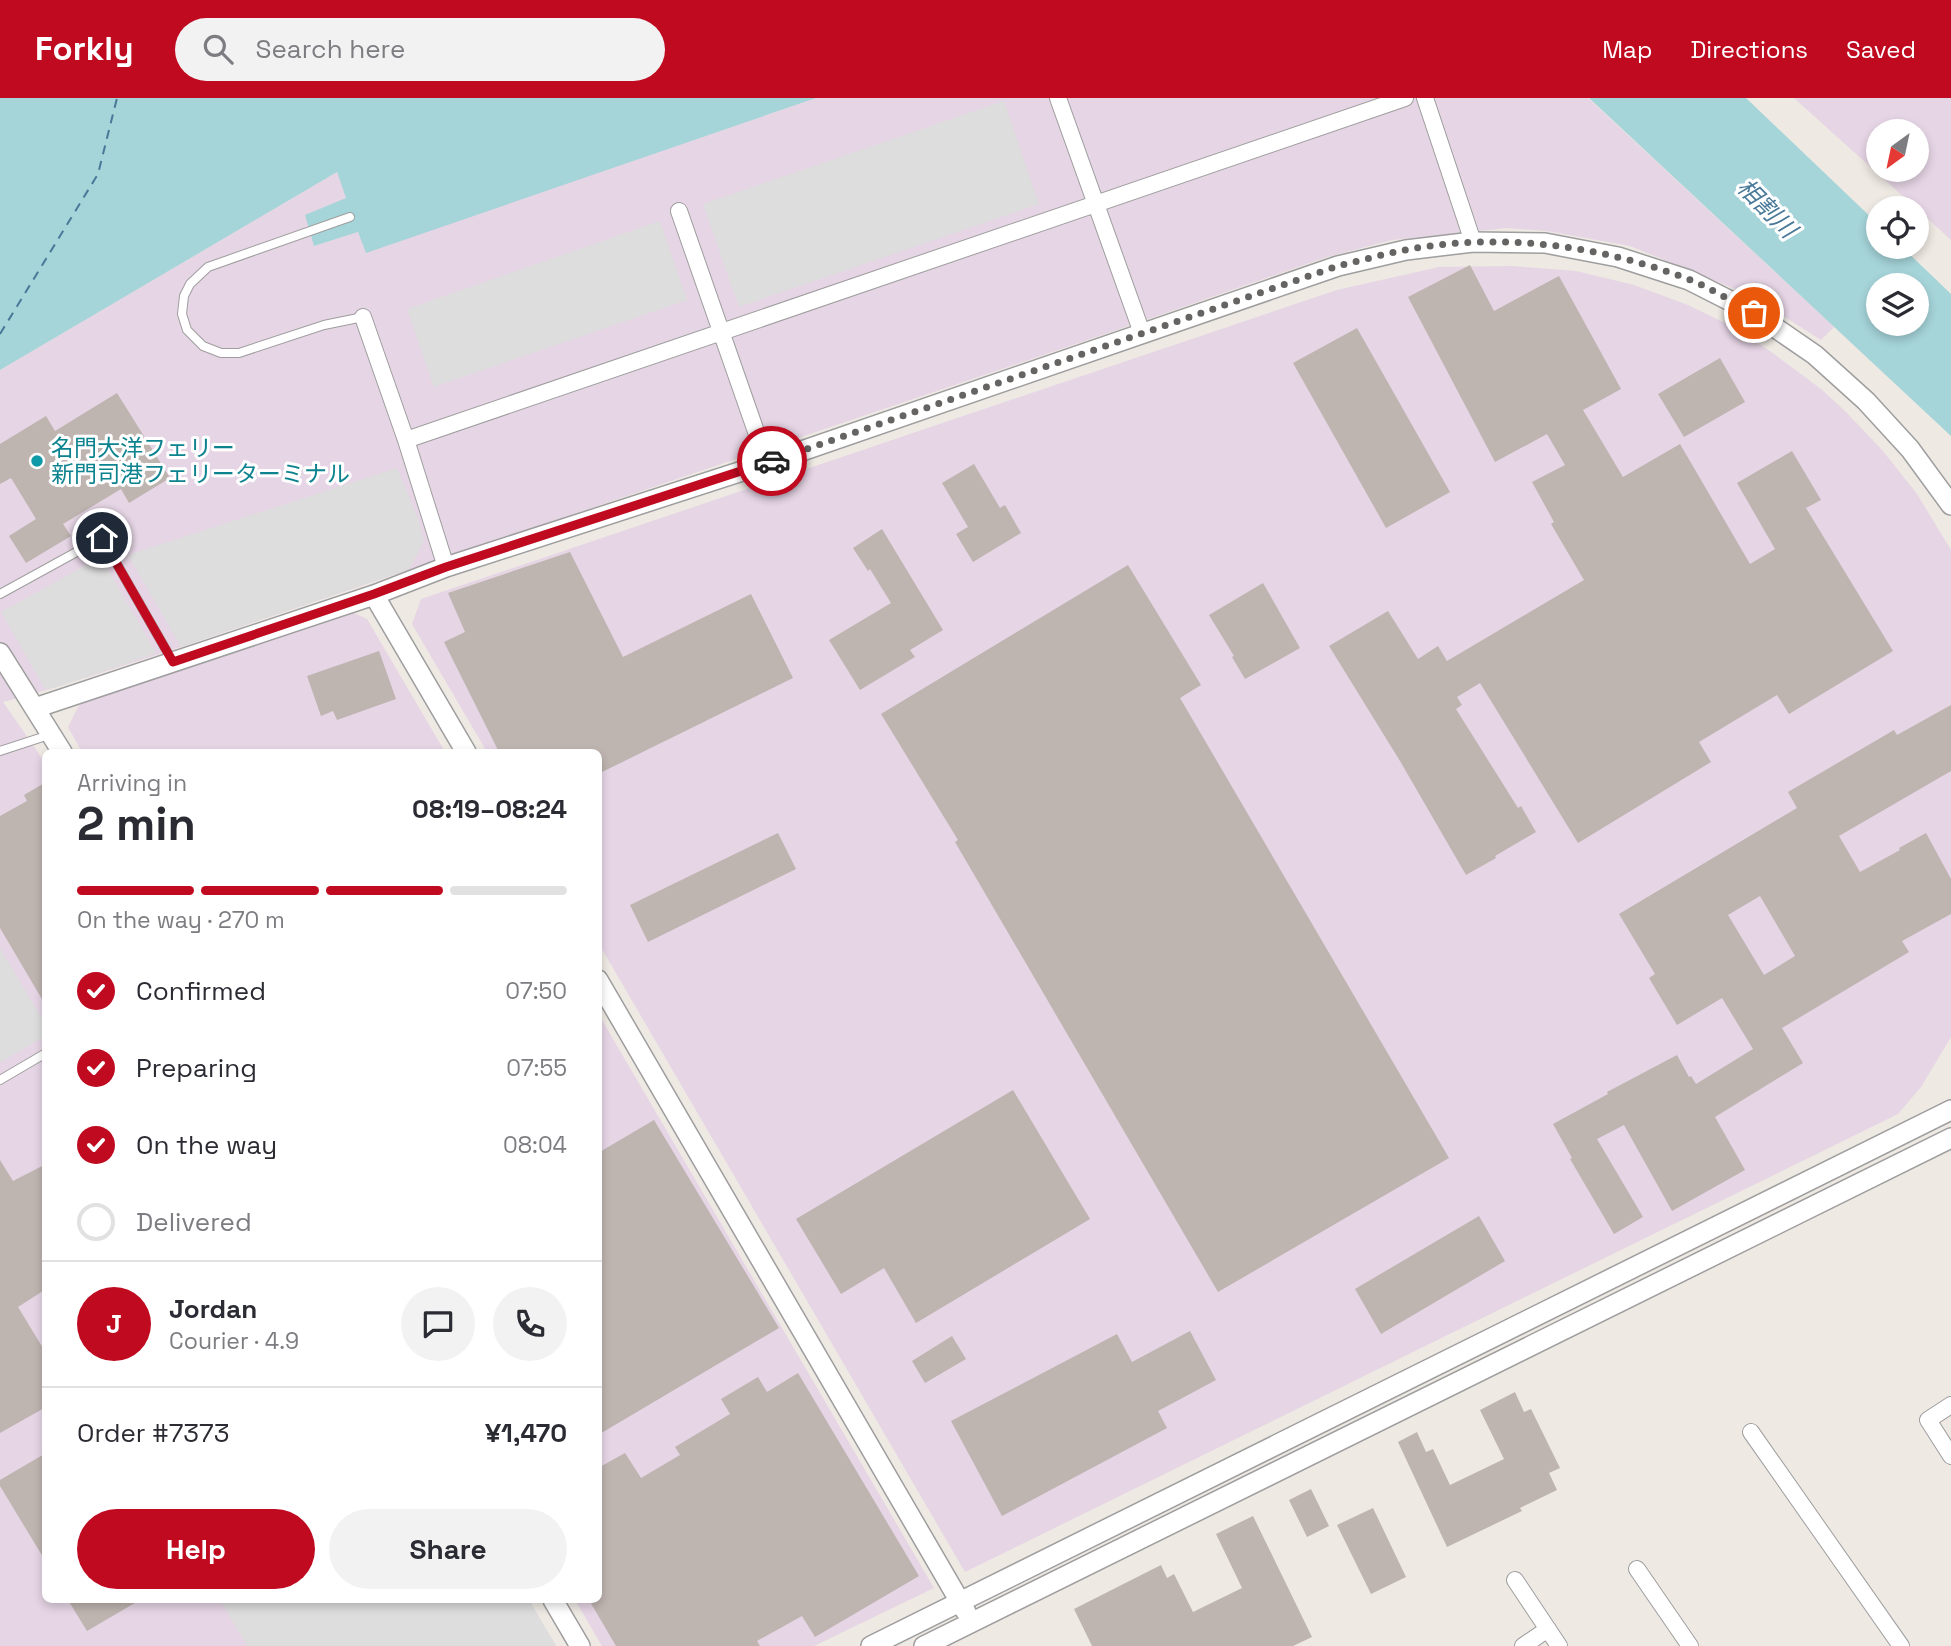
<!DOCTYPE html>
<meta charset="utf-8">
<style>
body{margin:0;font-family:"Space Grotesk","Noto Sans JP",sans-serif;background:#f2f2f3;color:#2b2b33;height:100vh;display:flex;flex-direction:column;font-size:26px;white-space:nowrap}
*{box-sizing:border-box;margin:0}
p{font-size:23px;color:#7c7c81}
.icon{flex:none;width:38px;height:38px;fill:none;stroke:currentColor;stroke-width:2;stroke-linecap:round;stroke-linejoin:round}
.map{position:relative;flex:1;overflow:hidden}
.side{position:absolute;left:42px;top:651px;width:560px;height:854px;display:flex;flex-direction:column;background:#fff;border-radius:10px;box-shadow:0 4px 10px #0003}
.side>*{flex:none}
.needle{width:46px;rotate:213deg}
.fabs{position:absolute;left:1866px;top:21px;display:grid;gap:14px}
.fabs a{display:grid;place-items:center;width:63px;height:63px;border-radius:50%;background:#fff;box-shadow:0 4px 10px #0003;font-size:35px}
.pin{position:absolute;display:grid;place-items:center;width:60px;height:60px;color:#fff;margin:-30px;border:4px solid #fff;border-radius:50%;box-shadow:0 2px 7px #0007}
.courier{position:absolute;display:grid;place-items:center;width:70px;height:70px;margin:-35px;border:5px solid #bf0a20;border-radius:50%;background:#fff;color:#222;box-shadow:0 2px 9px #0007}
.summary em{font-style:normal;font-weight:600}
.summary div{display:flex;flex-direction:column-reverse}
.summary{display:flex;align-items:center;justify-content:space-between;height:119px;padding:0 35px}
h1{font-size:46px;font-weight:600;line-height:52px}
.bar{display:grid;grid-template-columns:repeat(4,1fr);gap:10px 7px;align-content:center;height:84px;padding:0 35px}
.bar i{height:9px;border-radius:5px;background:#e1e1e2}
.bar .on{background:#bf0a20}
.bar p{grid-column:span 4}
.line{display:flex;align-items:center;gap:18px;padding:0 35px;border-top:2px solid #e1e1e2}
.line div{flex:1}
.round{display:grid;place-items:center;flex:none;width:74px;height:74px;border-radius:37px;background:#f2f2f3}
ol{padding:0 35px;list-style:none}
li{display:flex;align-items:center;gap:21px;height:77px}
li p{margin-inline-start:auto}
li .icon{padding:7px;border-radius:50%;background:#bf0a20;color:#fff;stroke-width:4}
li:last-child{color:#7c7c81}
li i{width:38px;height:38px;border:4px solid #e1e1e2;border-radius:50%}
.cta{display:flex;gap:14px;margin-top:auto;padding:14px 35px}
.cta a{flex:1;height:80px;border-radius:42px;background:#bf0a20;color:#fff;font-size:28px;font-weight:600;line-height:80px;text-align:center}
.cta a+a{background:#f2f2f3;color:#2b2b33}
header{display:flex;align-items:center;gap:42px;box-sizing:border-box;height:98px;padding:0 35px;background:#bf0a20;color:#fff}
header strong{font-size:33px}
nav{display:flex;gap:38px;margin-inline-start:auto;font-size:24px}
.search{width:490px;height:63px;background:#f2f2f3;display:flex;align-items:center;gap:18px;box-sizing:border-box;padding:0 24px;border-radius:38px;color:#7c7c81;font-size:26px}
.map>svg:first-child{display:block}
</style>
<header>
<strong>Forkly</strong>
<div class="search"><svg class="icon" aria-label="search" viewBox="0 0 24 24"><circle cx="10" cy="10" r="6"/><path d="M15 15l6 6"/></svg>Search here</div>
<nav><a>Map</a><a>Directions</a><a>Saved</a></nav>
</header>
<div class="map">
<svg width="1951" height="1548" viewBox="0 0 1951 1548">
<rect width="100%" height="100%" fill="#eee9e3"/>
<path fill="#e6d5e5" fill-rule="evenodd" d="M816,0H1588L1834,229L1821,242L1750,197L1630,148L1547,133L1507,130L1392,142L1327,159L1114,233L181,549L57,589L3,604L46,666V1502H529L556,1548H0V272L337,74L347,100L314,148L358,134L366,154Z
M1794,0H1951V142L1916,110ZM1916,33V72H1878V33Z
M1512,168L1576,173L1634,187L1688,207L1725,225L1770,253L1821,291L1846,314L1883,353L1917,396L1951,452V939L1921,989L1898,1016L965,1474L599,846L598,654H487L412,526L421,501L1337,192L1439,169Z
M354,515L367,521L445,654H82L68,629L78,609L83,604Z
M599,917L934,1490L814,1548H602L575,1502H598Z"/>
<path fill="#ddd" d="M1004,3L1039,106L739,209L703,106Z
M660,123L687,202L434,289L407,211Z
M397,370L419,423L424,444L409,471L181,549L128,457Z
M101,459L156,555L57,589L45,591L1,514Z
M0,850L46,927L45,938L0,965Z
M220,1502H529L556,1548H247Z"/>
<path fill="#a5d4d9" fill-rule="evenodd" d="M0,0H816L366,155L358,134L314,148L305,117L346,100L337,74L0,272Z
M1589,0H1746L1878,126V149H1902L1951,196V338ZM1878,187H1916V226H1878Z"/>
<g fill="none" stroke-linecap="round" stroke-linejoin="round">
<path stroke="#497998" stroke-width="2" stroke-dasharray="9 7" stroke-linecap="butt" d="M0,236L98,76L117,0"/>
</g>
<path fill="#beb4b0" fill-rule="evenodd" d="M1470,167L1494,213L1559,178L1621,291L1583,312L1623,379L1680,346L1750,466L1775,451L1737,385L1792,353L1821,402L1806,410L1893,553L1789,616L1777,597L1699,644L1711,664L1578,745L1480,585L1457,599L1462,607L1456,611L1518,710L1521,708L1536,734L1495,758L1496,760L1466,777L1400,663L1329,548L1388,513L1418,561L1438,548L1447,563L1584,482L1551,426L1554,424L1532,384L1565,367L1547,336L1495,364L1408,199Z
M1357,230L1450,394L1386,430L1293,265Z
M1720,260L1745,304L1684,339L1658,296Z
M117,295L170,380L129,405L121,391L63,426L71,438L26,465L9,438L36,421L11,380L0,386V346L46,318L55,333Z
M974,366L1000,410L1005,407L1021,435L973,464L956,436L968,429L942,385Z
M882,431L943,532L910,552L915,559L860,592L829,542L891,505L870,471L868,473L853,450Z
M570,454L623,559L751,496L793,580L598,676V654H499L444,544L465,534L448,495Z
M1128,467L1201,587L1180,600L1449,1060L1218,1194L955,744L958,742L881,616Z
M1263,485L1300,550L1245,581L1232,559L1234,558L1209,517Z
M379,553L396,601L337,622L333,613L321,618L307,578Z
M1951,607V673L1839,738L1860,774L1900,752L1899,750L1926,735L1951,781V816L1902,843L1909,854L1782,930L1803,965L1715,1019L1745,1072L1672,1113L1624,1027L1597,1041L1643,1119L1614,1136L1570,1061L1572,1060L1553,1026L1608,996L1607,994L1677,957L1689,979L1691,978L1696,986L1753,951L1722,900L1677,927L1649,880L1655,876L1619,816L1797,710L1788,694L1894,632L1897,637ZM1760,798L1795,858L1764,877L1728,817Z
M46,684V908L0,830V718L27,703L24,697Z
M778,735L796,771L648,844L630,807Z
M1013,992L1090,1121L916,1225L884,1170L841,1196L796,1121Z
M654,1022L779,1230L598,1337V1055Z
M0,1062L13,1083L46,1066V1191L18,1209L46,1255V1309L0,1335Z
M1479,1118L1505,1163L1381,1236L1355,1191Z
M1190,1233L1216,1282L1158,1313L1167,1330L1002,1418L951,1323L1117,1236L1132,1264Z
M952,1238L966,1261L925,1285L912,1263Z
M798,1275L919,1478L815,1539L802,1518L757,1543L760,1548H616L589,1502H598V1370L625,1355L641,1380L680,1357L675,1349L730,1316L721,1301L758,1279L767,1294Z
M1515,1294L1524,1314L1531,1311L1560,1370L1549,1375L1557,1392L1520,1410L1522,1413L1447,1449L1398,1344L1417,1334L1426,1354L1433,1351L1450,1387L1504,1361L1480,1312Z
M46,1355V1464L0,1388V1382Z
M1311,1391L1329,1428L1307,1439L1289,1402Z
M1373,1410L1406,1479L1371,1496L1337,1427Z
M1253,1418L1312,1539L1293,1548H1092L1074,1511L1161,1467L1167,1480L1174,1476L1193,1514L1242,1490L1216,1436Z
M68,1502H140L87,1533Z"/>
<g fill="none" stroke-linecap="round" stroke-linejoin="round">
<defs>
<path id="service" d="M350,119L208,169L190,186L184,198L182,216L187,232L203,248L221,255H239L324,227L363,219
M0,496L102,440L173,564
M0,653L49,637
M0,982L46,955"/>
<path id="minor" d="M1058,0L1142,235
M1425,0L1473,144
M679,113L767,365
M363,219L406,342L446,469
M406,342L1405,0
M1951,1307L1928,1322L1951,1358
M1751,1334L1901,1548
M1637,1471L1690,1548
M1515,1482L1559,1548
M1523,1548L1548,1531"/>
<path id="tertiary" d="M374,497L466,654
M0,555L62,654
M35,610L374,497L446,469L767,365L1338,168L1406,152L1473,144L1545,145L1618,159L1689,182L1754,215L1815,257L1866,303L1910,351L1951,407
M598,882L966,1514
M553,1502L580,1548
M871,1548L1951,1012
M924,1548L1951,1040"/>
</defs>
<use href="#service" stroke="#9e9e9e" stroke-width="10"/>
<use href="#minor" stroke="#9e9e9e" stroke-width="18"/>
<use href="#tertiary" stroke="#9e9e9e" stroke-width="22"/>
<use href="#service" stroke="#fff" stroke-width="8"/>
<use href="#minor" stroke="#fff" stroke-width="16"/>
<use href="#tertiary" stroke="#fff" stroke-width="19"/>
</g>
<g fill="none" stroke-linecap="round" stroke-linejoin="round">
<path stroke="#666462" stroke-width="7" stroke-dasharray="0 12.6" d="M772,363L1338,168C1360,163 1383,156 1405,152C1499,134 1599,147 1688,181C1711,190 1732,204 1754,215"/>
<path stroke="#bf0a20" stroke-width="9" d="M102,440L173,564L374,496L446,469L772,363"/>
</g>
<circle fill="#0f9aa8" stroke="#fff" stroke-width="2.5" cx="37" cy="363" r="7"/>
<g text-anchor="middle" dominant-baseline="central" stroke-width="6" stroke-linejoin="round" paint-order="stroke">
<g font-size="23" fill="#0d838f" stroke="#fff" text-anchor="start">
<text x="51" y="350">名門大洋フェリー<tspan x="51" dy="26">新門司港フェリーターミナル</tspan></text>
</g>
<g font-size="24" font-style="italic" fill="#497998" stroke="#fff">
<text transform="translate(1767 110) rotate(45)">相割川</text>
</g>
</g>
</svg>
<div class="fabs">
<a><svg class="needle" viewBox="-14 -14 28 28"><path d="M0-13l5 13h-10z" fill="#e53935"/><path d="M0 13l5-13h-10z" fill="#7c7c81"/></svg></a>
<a><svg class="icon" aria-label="locate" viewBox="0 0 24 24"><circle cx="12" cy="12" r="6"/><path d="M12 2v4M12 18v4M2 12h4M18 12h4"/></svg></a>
<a><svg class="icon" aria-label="layers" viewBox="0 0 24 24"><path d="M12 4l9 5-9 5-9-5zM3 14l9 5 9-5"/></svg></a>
</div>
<div class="pin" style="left:1754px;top:215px;background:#ea580c"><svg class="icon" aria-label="bag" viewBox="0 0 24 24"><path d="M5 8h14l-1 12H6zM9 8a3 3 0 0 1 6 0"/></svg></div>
<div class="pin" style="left:102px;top:440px;background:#1f2937"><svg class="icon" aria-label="home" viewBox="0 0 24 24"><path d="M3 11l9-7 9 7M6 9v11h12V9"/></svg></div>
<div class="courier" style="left:772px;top:363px"><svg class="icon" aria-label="car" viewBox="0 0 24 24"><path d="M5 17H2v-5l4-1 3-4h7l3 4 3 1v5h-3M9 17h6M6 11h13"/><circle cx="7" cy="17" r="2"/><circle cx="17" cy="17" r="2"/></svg></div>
<section class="side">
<div class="summary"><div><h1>2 min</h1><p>Arriving in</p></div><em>08:19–08:24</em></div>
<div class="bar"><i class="on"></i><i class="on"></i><i class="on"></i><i></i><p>On the way · 270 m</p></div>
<ol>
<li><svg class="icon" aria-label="check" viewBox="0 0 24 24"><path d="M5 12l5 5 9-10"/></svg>Confirmed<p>07:50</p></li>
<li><svg class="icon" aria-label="check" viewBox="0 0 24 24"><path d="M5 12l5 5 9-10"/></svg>Preparing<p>07:55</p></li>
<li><svg class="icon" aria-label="check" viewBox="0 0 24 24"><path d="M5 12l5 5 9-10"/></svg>On the way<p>08:04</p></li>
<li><i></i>Delivered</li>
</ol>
<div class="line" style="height:126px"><b class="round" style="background:#bf0a20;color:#fff">J</b><div><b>Jordan</b><p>Courier · 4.9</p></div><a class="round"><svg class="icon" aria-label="chat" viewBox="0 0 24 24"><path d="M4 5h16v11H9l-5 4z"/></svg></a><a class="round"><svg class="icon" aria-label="phone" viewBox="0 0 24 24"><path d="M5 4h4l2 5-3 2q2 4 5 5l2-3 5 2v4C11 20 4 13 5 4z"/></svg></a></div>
<div class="line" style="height:91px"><div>Order #7373</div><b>¥1,470</b></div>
<div class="cta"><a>Help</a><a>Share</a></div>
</section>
</div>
